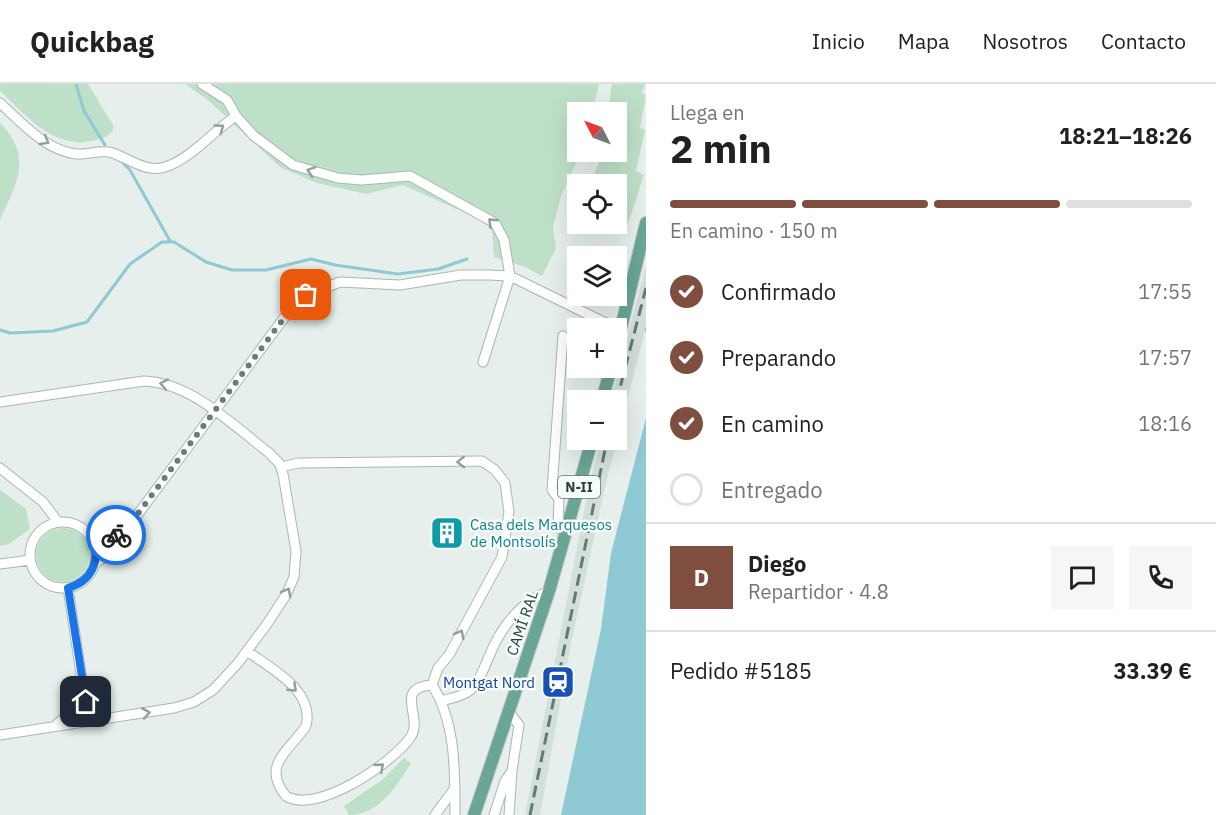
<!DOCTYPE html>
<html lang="es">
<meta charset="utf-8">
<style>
body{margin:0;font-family:"IBM Plex Sans",sans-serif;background:#f6f6f6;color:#202124;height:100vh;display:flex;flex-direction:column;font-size:22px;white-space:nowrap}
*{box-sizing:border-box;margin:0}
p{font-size:20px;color:#757577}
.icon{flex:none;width:33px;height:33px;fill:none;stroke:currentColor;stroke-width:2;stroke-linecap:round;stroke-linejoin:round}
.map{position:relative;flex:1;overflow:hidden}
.side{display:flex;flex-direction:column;background:#fff;width:570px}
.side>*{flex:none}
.needle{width:39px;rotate:312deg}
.tools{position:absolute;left:567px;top:18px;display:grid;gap:12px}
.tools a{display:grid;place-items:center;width:60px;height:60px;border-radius:0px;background:#fff;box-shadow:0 6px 24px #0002;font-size:30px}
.pin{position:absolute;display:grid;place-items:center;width:51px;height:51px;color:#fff;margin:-26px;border-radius:12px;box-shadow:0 3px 9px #0006}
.courier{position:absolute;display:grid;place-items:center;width:60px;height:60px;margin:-30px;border:4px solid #1a73e8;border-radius:50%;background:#fff;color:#222;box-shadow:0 2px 8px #0007}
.summary em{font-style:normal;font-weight:800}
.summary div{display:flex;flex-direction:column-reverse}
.summary{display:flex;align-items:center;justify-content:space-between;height:102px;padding:0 24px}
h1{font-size:39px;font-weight:800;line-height:45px}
.bar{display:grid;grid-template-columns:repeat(4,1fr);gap:9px 6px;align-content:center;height:72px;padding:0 24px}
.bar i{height:8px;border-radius:4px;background:#e0e0e0}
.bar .active{background:#7f4e3f}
.bar p{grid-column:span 4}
.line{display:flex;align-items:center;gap:15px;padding:0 24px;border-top:2px solid #e0e0e0}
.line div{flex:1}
.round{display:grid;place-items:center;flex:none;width:63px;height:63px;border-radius:0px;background:#f6f6f6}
ol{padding:0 24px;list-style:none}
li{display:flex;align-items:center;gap:18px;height:66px}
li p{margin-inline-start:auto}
li .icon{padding:6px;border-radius:50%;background:#7f4e3f;color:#fff;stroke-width:4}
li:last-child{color:#757577}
li i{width:33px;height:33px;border:3px solid #e0e0e0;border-radius:50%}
header{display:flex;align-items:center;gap:36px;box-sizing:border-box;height:84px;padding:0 30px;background:#fff;border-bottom:2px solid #e0e0e0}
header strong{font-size:28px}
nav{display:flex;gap:33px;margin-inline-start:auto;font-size:21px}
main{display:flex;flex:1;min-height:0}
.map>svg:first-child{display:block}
</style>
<header>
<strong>Quickbag</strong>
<nav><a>Inicio</a><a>Mapa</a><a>Nosotros</a><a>Contacto</a></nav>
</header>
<main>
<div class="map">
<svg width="646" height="731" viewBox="0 0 646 731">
<rect width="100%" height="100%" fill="#e6efeb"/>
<path fill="#d4dfda" d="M646,182V243L605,403L570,564L540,731H525L590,397L601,356H616V316H611Z"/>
<path fill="#bfe0c8" d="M0,0H88L114,43C111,52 104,54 96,56C54,67 28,33 0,7Z
M185,0H599L592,28H578V68H581L561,112L553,143L556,164L542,192L525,183L494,173L492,146L481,136L403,101L366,110L317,99L280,83L209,17Z
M612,0H645L642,9L646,11L640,44L645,46L636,87L644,91L628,140L617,135L616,100H590L603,68H616V28H608Z
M0,39C33,72 17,99 0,136Z
M0,406L26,425L30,445L9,460L0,462Z
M36 471a27 27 0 1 1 54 0a27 27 0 1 1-54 0Z
M404,674L411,679C396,703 379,731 349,731L344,722L382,696Z"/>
<path fill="#8ec9d4" d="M646,334V731H561L601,545L611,469Z"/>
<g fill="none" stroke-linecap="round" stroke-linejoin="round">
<path stroke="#8ec9d4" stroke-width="3" d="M76,0L84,27L105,61
M123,79L130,86L170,157
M646,245V246
M0,246L10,249L53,247L87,238L130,180L162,158H174L206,178L232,186H266L311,175L335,181L398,190L438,185L467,175"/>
<defs>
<path id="minor" d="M202,0L227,16L236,32L253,51L293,81L338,94L362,96L410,92L495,139L504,156L510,192L483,278
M0,19C22,39 45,66 76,70C88,71 101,65 113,69C129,75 147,89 165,83C191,75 213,47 236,32
M563,252L552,406L559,415L558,442L566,451
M0,318L144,297C192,299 231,340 268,368L279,379L283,390L296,467L294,493L286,511L267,540L238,579L213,606L194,618L174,624L0,651
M281,383L299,379L482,377L495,386L505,399L509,428L502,473L449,571L438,584L432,601
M0,384L43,418L58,438
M30 471a33 33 0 1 1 66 0a33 33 0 1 1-66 0Z
M91,453L103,456L121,448
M0,480L30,476
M95,480L109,469L287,230L306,211L340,198L400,201L461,191H488L510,192L616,244
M68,504L88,636
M247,567C271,585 315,606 306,642C291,665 260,681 286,712C316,731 391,680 410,654C425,634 392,604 432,601
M432,601C456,638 455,688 455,731
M442,617C451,614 461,613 469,607C479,599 483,586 488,575C500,544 518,519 549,507
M508,627L519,641L512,687L509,731
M57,640L71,629L83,607
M435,731L455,704
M494,731L505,697L512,687"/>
<path id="major" d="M616,265L646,139
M602,316L611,284
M474,731L549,507L592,356"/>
</defs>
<use href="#minor" stroke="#a8b8b2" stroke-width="11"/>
<use href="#major" stroke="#c2cac8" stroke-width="14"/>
<use href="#minor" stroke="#fff" stroke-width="9"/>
<use href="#major" stroke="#6aa596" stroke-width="12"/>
<path stroke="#5f7d75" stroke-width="3" stroke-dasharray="12 6" stroke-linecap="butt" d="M616,319L646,204
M616,339L624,310
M530,731L607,356"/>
</g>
<defs><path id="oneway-chevron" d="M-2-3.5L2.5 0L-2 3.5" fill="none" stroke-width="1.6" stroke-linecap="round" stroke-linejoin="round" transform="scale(1.5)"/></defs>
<g stroke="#92a09c">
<use href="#oneway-chevron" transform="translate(220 44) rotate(-36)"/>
<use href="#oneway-chevron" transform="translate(45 57) rotate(30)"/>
<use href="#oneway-chevron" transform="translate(311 87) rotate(-161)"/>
<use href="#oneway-chevron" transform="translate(492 138) rotate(-137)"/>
<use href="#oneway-chevron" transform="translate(164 300) rotate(-169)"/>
<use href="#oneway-chevron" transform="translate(461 378) rotate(179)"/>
<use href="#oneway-chevron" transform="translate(287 508) rotate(-62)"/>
<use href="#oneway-chevron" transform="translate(460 550) rotate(-62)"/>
<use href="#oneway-chevron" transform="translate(293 604) rotate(43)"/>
<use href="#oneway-chevron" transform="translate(146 629) rotate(-10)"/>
<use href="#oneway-chevron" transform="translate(380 683) rotate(-41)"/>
</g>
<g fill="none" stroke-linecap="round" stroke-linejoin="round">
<path stroke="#687f78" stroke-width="6" stroke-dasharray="0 10.8" d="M116,451L128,443L287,230L306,211"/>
<path stroke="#1a73e8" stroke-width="8" d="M86,618L68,504C92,497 102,476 91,453L103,456L116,451"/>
</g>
<defs>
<symbol id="building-square" viewBox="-11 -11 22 22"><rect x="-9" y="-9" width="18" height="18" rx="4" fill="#0f9aa8" stroke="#f7fbf9"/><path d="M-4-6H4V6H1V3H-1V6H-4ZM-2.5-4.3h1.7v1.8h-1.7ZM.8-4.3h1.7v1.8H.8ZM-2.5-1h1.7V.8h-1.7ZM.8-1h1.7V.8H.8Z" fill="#fff"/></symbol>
<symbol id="station-square" viewBox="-11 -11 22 22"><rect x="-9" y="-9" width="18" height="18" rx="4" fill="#1a4fb4" stroke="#f7fbf9"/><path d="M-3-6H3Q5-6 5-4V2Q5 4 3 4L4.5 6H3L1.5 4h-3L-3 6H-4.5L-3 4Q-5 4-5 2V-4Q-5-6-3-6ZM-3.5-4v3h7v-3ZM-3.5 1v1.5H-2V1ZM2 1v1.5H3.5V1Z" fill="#fff"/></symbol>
</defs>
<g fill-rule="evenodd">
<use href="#building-square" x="428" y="430" width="38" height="38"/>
<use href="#station-square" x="539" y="579" width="38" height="38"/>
</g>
<g text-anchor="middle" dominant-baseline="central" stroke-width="5" stroke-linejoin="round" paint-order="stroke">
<rect fill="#f7fbf9" stroke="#637a73" stroke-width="1.5" x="558" y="392" width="42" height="22" rx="4.5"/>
<g font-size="14" font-weight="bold" fill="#24423a">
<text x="579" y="403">N-II</text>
</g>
<g font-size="15" fill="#0d838f" stroke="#f7fbf9" text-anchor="start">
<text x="470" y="440">Casa dels Marquesos<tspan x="470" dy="17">de Montsolís</tspan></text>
</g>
<g font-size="15" fill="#24423a" stroke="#f7fbf9">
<text transform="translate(522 539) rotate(-71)">CAMÍ RAL</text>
</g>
<g font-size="15" fill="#164399" stroke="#f7fbf9" text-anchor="end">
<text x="535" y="598">Montgat Nord</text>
</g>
</g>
</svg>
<div class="tools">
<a><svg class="needle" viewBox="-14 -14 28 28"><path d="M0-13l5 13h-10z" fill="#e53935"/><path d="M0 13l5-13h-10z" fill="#757577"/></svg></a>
<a><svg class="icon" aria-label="locate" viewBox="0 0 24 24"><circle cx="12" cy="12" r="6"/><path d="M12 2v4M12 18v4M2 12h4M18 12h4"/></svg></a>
<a><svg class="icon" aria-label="layers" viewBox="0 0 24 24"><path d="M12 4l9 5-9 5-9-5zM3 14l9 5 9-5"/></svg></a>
<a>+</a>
<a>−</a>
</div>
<div class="pin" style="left:306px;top:211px;background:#ea580c"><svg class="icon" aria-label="bag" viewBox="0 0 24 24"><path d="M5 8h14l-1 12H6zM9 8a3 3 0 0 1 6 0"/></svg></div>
<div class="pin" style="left:86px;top:618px;background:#1f2937"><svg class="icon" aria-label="home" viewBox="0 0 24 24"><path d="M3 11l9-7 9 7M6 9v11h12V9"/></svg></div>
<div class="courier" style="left:116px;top:451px"><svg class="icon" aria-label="bike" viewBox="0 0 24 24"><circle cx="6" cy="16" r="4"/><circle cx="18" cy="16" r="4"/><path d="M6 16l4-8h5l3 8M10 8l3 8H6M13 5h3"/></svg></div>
</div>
<section class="side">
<div class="summary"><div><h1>2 min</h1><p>Llega en</p></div><em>18:21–18:26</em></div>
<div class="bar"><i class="active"></i><i class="active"></i><i class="active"></i><i></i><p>En camino · 150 m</p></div>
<ol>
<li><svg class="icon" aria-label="check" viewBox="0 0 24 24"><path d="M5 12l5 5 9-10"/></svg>Confirmado<p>17:55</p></li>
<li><svg class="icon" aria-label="check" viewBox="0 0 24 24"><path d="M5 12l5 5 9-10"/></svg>Preparando<p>17:57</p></li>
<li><svg class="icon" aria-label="check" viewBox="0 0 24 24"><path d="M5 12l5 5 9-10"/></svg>En camino<p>18:16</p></li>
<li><i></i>Entregado</li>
</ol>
<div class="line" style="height:108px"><b class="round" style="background:#7f4e3f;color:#fff">D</b><div><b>Diego</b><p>Repartidor · 4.8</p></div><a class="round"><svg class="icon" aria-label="chat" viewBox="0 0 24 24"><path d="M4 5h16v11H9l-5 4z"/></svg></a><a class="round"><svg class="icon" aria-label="phone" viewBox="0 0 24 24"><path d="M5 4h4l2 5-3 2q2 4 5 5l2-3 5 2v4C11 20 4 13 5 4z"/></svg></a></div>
<div class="line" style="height:78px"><div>Pedido #5185</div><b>33.39 €</b></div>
</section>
</main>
